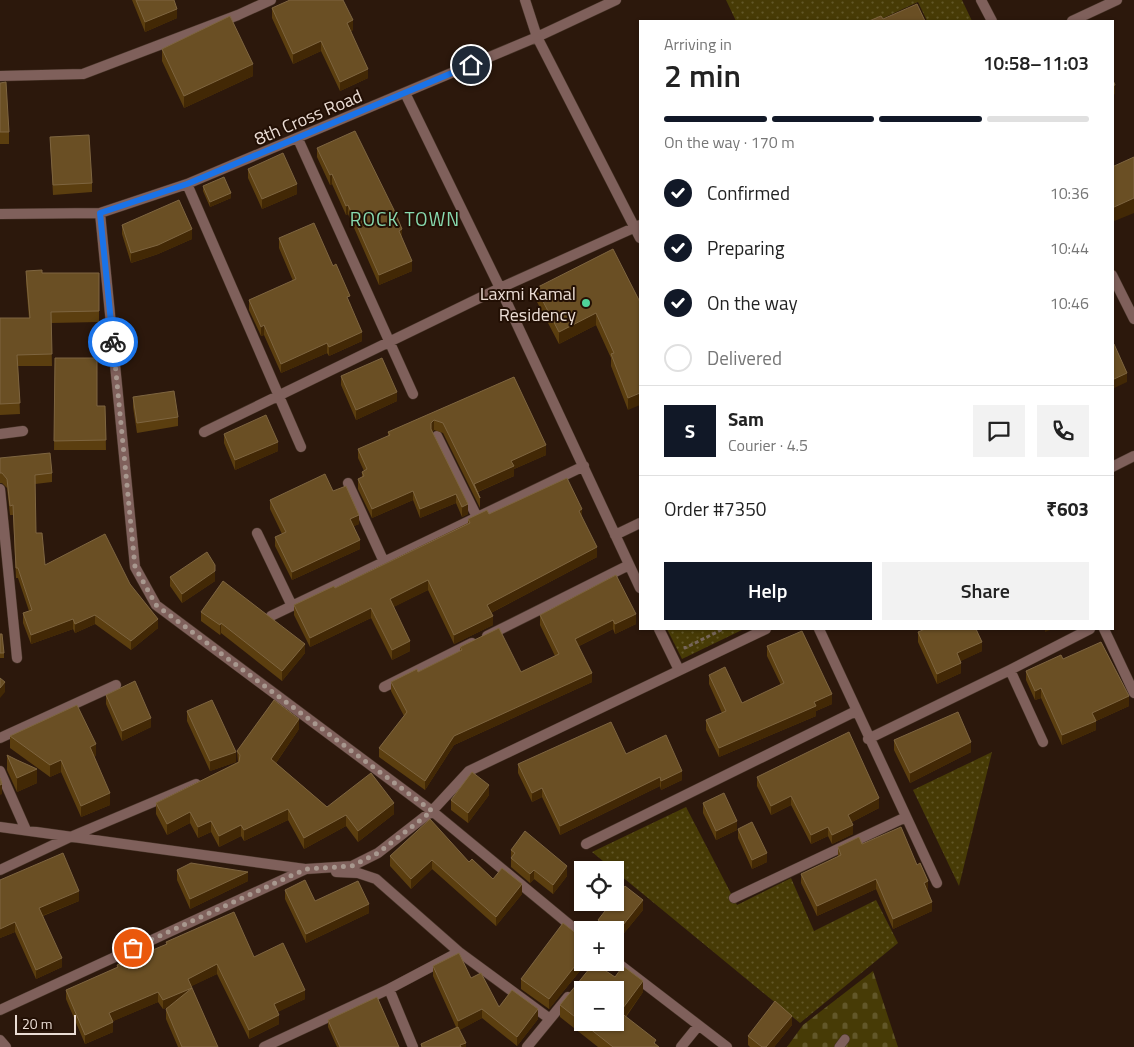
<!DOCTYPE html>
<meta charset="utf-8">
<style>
body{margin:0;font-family:"Titillium Web",sans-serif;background:#f2f2f2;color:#222;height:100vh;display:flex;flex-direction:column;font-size:19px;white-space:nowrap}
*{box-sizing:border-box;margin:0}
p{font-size:16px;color:#767676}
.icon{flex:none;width:28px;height:28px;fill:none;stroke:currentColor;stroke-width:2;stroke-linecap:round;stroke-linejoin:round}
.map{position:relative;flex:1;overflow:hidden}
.panel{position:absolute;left:639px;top:20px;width:475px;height:610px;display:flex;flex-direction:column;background:#fff;border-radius:0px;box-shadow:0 1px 4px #0004}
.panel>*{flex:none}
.controls{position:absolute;left:574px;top:861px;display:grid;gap:10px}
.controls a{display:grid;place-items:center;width:50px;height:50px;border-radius:0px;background:#fff;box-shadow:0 1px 4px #0004;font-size:25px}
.scale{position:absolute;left:15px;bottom:12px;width:61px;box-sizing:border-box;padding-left:5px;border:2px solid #ebddd5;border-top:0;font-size:14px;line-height:18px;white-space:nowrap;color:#ebddd5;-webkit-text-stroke:4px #220f04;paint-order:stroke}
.pin{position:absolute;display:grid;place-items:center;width:42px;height:42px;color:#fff;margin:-21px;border:2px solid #fff;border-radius:50%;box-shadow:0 1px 5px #0007}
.courier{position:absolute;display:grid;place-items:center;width:50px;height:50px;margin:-25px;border:4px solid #1a73e8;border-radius:50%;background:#fff;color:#222;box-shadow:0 1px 6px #0007}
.headline em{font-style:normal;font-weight:600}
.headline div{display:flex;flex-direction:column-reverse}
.headline{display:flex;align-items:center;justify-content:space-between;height:85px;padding:0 25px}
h1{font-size:32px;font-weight:600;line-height:38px}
.bar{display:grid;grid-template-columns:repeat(4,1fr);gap:8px 5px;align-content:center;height:60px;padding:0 25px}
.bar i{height:6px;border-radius:4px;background:#e0e0e0}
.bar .current{background:#111827}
.bar p{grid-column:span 4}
.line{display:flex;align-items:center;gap:12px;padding:0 25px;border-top:1px solid #e0e0e0}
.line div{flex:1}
.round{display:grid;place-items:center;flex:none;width:52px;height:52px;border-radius:0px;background:#f2f2f2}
ol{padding:0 25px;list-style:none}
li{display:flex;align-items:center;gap:15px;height:55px}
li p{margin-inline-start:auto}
li .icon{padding:5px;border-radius:50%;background:#111827;color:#fff;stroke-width:4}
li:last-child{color:#767676}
li i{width:28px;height:28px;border:2px solid #e0e0e0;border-radius:50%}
.cta{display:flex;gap:10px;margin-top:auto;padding:10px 25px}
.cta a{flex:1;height:58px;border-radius:0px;background:#111827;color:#fff;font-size:20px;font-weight:600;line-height:58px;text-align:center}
.cta a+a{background:#f2f2f2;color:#222}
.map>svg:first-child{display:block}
</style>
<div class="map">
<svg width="1134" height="1047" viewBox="0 0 1134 1047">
<defs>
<pattern id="cemetery-stones" width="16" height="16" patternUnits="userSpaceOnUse" patternTransform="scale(1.25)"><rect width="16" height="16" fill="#473b06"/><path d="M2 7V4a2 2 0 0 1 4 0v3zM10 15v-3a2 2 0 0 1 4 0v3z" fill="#625729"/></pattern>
<pattern id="park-dots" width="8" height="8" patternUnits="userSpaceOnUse" patternTransform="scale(1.25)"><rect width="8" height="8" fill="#473b06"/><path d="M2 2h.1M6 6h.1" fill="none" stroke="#625729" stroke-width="1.8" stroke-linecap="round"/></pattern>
</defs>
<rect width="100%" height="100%" fill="#2c180c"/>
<path fill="url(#cemetery-stones)" d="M873,971L898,1047H787L803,1025Z"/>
<path fill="url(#park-dots)" d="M726,0H962L972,21H927L918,2L877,21H736Z
M667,629H744L682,659Z
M992,752L959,886L913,790Z
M686,807L737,905L791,878L814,931L876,900L898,943L800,1023L592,852Z"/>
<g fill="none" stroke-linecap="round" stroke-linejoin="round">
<defs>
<path id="service" d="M839,1047L845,1039"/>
<path id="minor" d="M525,0L537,37L640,238
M981,0L992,21
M1072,21L1117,0
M0,76L83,74L238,15L271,0
M405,93L500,288L640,588
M298,139L413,394
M187,184L301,447
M100,213L135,567L156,605L432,811L582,935
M0,214L100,213L187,184L537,37L616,0
M1112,275L1134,319
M204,432L500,288L640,225
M0,434L23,431
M437,436L477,517
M1112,467L1134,456
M348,483L384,562
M0,489L17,658
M257,533L292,606
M615,535L640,523
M271,616L584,466
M659,629L679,670
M819,629L937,883
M1104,629L1134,693
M487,636L629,565
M1010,670L1043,742
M384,687L472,643
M0,738L116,685
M868,739L1010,670L1090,629
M0,771L26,830
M0,827L305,869
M586,844L856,711
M0,870L68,838L196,784
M336,872L358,873L376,879L459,952L550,1019
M734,898L906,817
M615,961L727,1047
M389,989L413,1047
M0,1010L306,869L352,866L378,853L432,811L469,771L766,629
M0,1040L6,1047
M264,1047L389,989L459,952
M527,1047L568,997
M681,1047L698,1026"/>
</defs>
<use href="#service" stroke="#473428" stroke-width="10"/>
<use href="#minor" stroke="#473428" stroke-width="11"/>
<path stroke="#77665b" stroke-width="3" stroke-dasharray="4 2.5" stroke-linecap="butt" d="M685,646V648L723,629"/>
<use href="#service" stroke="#7f605b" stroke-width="9"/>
<use href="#minor" stroke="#7f605b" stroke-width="10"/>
</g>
<path fill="#5b3e0f" d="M132,0H174L177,18L145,32Z
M272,8L353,30L351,31L368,78L340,91L321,51L293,64L272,18Z
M162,49L253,76L184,108L162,61Z
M0,83L9,132V144H0Z
M50,137L92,183V192L53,195Z
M317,148L402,238L412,271L379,285L348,214L346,215L332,184L330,185L317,157Z
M248,169L297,194L262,209L248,178Z
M203,186L231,198L210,207L203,191Z
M122,225L192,239L158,254L131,263L122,234Z
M279,238L350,303L362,341L329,356L327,353L281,373L264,335L261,336L249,310V300L293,281L279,248Z
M26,271L42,273H99V322L51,323L52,366H18L20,414L0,415V318H29L26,282Z
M536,288L640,302L628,410L611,366V358L596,325L559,344L536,300Z
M55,358L97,406H105L106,450H54Z
M341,376L397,401L356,420L341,385Z
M514,377L546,455L514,469V476L478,492L480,498V508L443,433L434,430L432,432L468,514L462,517L456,503L420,518L413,500L372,518L358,489V479L362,477V472L364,471L358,458V449L388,436V432Z
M133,397L178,417V426L137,433L133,407Z
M224,434L278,451L235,470L224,443Z
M0,458L52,473V482L35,484L36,533L45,565L130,584L158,628L131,650L95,624L75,633L73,629L31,644L23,623V613L29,611L18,578H16L13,515H10L7,488L2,483H0Z
M333,491L359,524L354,526L360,549L292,580L275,546V537L282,534L270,509V500Z
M489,514L582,517L597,557L491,613L493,625L454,644L428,590L393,607L410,651L392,660L371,618L310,647L294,615V605L335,588L468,523V519Z
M616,575L636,624L615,634L613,629L579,646L592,682L454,745L425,790L379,757V748L404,716L391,691V682L418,672L460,651V647L521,672L555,656L540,625V615Z
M170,577L215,581L182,603L170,586Z
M201,612L305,653L282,681L221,633L220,635L201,621Z
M918,632L982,651L960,661L961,673L937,684L918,642Z
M0,634L4,653V658H0Z
M767,646L832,704L816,711V716L719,757L706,730V720L722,713L709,684V675L742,703L781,685L767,656Z
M1063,659L1129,706L1096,721V730L1062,745L1041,698L1035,700L1026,680V671Z
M106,695L151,727L122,741L106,704Z
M187,711L236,762L210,771L187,721Z
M299,729L276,763L327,807L394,814L358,842L346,826L304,849L288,820L244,841L241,836L219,847L211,832L198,838L190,823L167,835L156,814V803L238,762L237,751Z
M10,736L96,756H94L110,805L81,817L61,772L50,777L10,748Z
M894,740L971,752L910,783L894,750Z
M626,754L682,780L661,790L660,786L560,835L542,797L532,802L518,773V764Z
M7,755L37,783L17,792L7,770Z
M757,777L879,808L852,822L853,834L832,844L828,836L811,844L791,805L771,815L757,786Z
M489,795L468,823L451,810V800Z
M703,803L737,830L716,840L703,813Z
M738,829L767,862L752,869L738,838Z
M862,844L928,891L932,911L893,929L876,889L817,916L801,883V874L838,857V847Z
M511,850L567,876L553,894L534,879L530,883L511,867Z
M390,856L469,862L493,879L522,894L496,926L432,869L411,889L390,866Z
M177,870L248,881L190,909L177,880Z
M0,880L79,901L43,916L62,967L36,979L15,932L0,938Z
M285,890L315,901L369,913L306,943L285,899Z
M643,910L615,944V930H598V920Z
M166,942L254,957L305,999L277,1012L279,1024L249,1039L217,974L191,986L218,1047H178L166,1019V1009L169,1007L163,1009L158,1002L113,1021V1032L85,1044L66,999V990L117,968V965L166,945Z
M583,963V967L549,1009L521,989V979Z
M433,966L471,978L499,1007L538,1019L517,1046L482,1018L459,1030L466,1047H421V1044L456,1027L433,976Z
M643,992L626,1017L659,1047H598L560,1017V1005Z
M328,1020L399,1047H337L328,1027Z
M792,1025L774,1047H750L748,1045V1036Z"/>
<path fill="#422805" d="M177,9V18L145,32V22Z
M353,20V30L347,32V23Z
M321,41V51L293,64V54Z
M253,64V76L184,108V96Z
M368,69V78L340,91V82Z
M1115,85V94L1112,96V86Z
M332,174V184L330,185V175Z
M297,184V194L262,209V199Z
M231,193V198L210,207V202Z
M1134,198V213L1112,222V208Z
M348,205V214L346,215V206Z
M192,229V239L158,254L131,263V253Z
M402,229V239L399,231Z
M412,261V271L379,285V275Z
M596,313V325L559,344V332Z
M264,325V335L261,336V327Z
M362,332V341L329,356V347Z
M327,343V353L281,373V364Z
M1127,373V382L1112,389V380Z
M397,392V401L356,420V410Z
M640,393V405L628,410V398Z
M434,420V430L431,433V423Z
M278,442V451L235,470V460Z
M546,445V455L514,469V476L477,492L474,484L511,461Z
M413,491V500L372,518V509Z
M456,494V503L420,518V509Z
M468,504V514L462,517V507Z
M582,509V519L579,511Z
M359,515V524L350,528V519Z
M360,540V549L292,580V572Z
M597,547V557L487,615V605Z
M215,571V581L182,603V594Z
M428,580V590L390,609V599Z
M371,608V618L310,647V638Z
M636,614V624L615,634V624Z
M95,615V624L75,633V624Z
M493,616V625L454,644V635Z
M73,619V629L31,644V635Z
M158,619V628L131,650V641Z
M613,620V629L575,648V639Z
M221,623V633L220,635V625Z
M1045,629H1053L1045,632Z
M410,641V651L392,660V650Z
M982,642V651L957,663V653Z
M305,644V653L282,681V671Z
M961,663V673L937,684V674Z
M592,673V682L454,745L425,790V781L454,736Z
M5,682V692L0,698V688Z
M1041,688V698L1035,700V691Z
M832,694V704L816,711V716L719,757V748Z
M1129,696V706L1096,721V730L1062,745V735L1092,713Z
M151,718V727L122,741V731Z
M299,719V729L271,770V759Z
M971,742V752L910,783V773Z
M96,744V756L90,758V747Z
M236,752V762L210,771V761Z
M61,760V772L50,777V765Z
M37,769V783L17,792V778Z
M682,771V780L661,790V781Z
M660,777V786L560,835V826Z
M2,784V794L0,795V785Z
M489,785V795L468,823V813Z
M542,788V797L532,802V793Z
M110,793V805L81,817V806Z
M791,796V805L771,815V806Z
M879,798V808L848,824V815Z
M394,803V814L358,842V831Z
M288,809V820L244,841V830Z
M190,812V823L167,835V824Z
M346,815V826L304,849V838Z
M211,821V832L198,838V827Z
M737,821V830L716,840V831Z
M241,825V836L219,847V836Z
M853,825V834L832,844V835Z
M828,827V836L811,844V835Z
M767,853V862L752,869V860Z
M432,860V869L411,889V879Z
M567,866V876L553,894V885Z
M534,870V879L530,883V874Z
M248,872V881L190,909V899Z
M876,879V889L817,916V906Z
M928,881V891L924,883Z
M522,884V894L496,926V917Z
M79,891V901L39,917V908Z
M643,900V910L615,944V935Z
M932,902V911L893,929V919Z
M369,904V913L306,943V934Z
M15,922V932L0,938V929Z
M582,954V962H583V967L549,1009V999Z
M62,958V967L36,979V970Z
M217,964V974L188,988V979Z
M643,981V992L620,1024V1012Z
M192,988V998L163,1009V1000Z
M305,990V999L274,1014V1004Z
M158,992V1002L109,1023V1013Z
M482,1009V1018L458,1031V1021Z
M538,1009V1019L517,1046V1037Z
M279,1015V1024L249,1039V1030Z
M792,1016V1025L774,1047H766Z
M113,1022V1032L85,1044V1035Z
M466,1043V1047H460V1045Z"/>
<path fill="#6a4f24" stroke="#7e6540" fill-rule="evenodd" d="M136,0H174L177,9L145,22Z
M290,0H343L353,20L347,23L368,69L340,82L321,41L293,54L272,8Z
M917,4L925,21H869L881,16L883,19Z
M230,16L253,64L184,96L162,49Z
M1112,78L1115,85L1112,86Z
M6,82L9,132H0V83Z
M355,131L394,210L402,229L399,231L412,261L379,275L348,205L346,206L332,174L330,175L317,148Z
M89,135L92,183L53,185L50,137Z
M283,153L297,184L262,199L248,169Z
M1134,157V198L1112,208V167Z
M224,177L231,193L210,202L203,186Z
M179,200L192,229L158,245L131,253L122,225Z
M314,223L333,266L336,264L350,296L347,297L362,332L329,347L327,343L281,364L264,325L261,327L249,300L296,279L279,238Z
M613,249L640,302V393L628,398L611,354L614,353L596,313L559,332L536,288Z
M42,270V273H99V311L51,312L52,354L17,355L20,403L0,404V318H30L26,271Z
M1114,344L1127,373L1112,380V345Z
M55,358H97V406H105L106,440L54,441Z
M382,358L397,392L356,410L341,376Z
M514,377L546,445L511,461L514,466L474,484L480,498L443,423L434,420L431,423V429L468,504L462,507L456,494L420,509L413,491L372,509L358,479L364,476L362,472L367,469L358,449L390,435L388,432Z
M174,391L178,417L137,423L133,397Z
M266,415L278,442L235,460L224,434Z
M50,453L52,473L35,475L36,533H42L45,565L105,534L130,584L158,619L131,641L95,615L75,624L73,619L31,635L23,613L32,610L18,568H16L13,505L10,506L7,479L2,473H0V458Z
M325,474L333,491L346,486L359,515L350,519L360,540L292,572L275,537L286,532L270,500Z
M567,478L582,509L579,511L597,547L487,605L493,616L454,635L428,580L390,599L410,641L392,650L371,608L310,638L294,605L334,586L335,588L470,523L468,519L487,510L489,514Z
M207,552L215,565V571L182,594L170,577Z
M616,575L636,614L615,624L613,620L575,639L592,673L454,736L425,781L379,748L407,712L391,682L417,669L418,672L462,650L460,647L499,628L521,672L559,654L540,615Z
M223,581L305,644L282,671L221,623L220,625L201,612Z
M925,629H976L982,642L957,653L961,663L937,674L918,632Z
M802,631L832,694L814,702L816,706L719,748L706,720L726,711L709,675L725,667L742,703L784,683L767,646Z
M0,634H2L4,653H0Z
M1101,642L1129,696L1092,713L1096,721L1062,735L1041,688L1035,691L1026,671L1061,655L1063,659Z
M0,678L5,682L0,688Z
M135,681L151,718L122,731L106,695Z
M212,700L236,752L210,761L187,711Z
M274,700L299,719L271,759L327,807L371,773L394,803L358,831L346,815L304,838L288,809L244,830L241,825L219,836L211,821L198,827L190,812L167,824L156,803L239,762L240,755L237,751Z
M77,705L96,744L90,747L110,793L81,806L61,760L50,765L10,736Z
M958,712L971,742L910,773L894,740Z
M611,722L626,754L666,735L682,771L661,781L660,777L560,826L542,788L532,793L518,764Z
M849,732L879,798L848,815L853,825L832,835L828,827L811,835L791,796L771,806L757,777Z
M7,755L17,760L37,769L17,778Z
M472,772L489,785L468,813L451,800Z
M0,778L2,784L0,785Z
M724,793L737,821L716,831L703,803Z
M430,819L469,862L472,859L493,879L502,868L522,884L496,917L432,860L411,879L390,856Z
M752,822L767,853L752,860L738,829Z
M901,827L917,865L920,863L928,881L924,883L932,902L893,919L876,879L817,906L801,874L841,855L838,847L859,837L862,844Z
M525,831L567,866L553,885L534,870L530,874L511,858L515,853L511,850Z
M63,853L79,891L39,908L62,958L36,970L15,922L0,929V880Z
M191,863L248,872L190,899L177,870Z
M305,880L315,901L358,881L369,904L306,934L285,890Z
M625,886L643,900L615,935V930H610L598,920L612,902H615V898Z
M234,912L254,957L283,943L305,990L274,1004L279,1015L249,1030L217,964L188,979L192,988L163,1000L158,992L109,1013L113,1022L85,1035L66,990L118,967L117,965L167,944L166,942Z
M563,923L582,938V954L581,956L582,957L549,999L521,979Z
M459,953L471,978L481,973L499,1007L512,990L538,1009L517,1037L482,1009L458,1021L433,966Z
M594,963L615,977L623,966L643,981L620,1012L656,1040L654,1043L659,1047H613L560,1005ZM582,990H615V1022H582Z
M192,988L218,1047H182L166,1009Z
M377,997L399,1047H340L328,1020Z
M775,1001L792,1016L766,1047H762L748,1036Z
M458,1027L466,1043L460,1045L461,1047H422L421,1044Z"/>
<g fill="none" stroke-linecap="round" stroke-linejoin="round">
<path stroke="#a8988f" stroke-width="5" stroke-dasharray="0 9" d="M113,342L135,567L156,605L432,811L378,853L352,866L306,869L133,948"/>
<path stroke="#1a73e8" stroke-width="6" d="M113,342L100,213L187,184L471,65"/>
</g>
<circle fill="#4fd399" stroke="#220f04" stroke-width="2" cx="586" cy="303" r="5"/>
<g text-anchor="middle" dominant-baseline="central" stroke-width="4" stroke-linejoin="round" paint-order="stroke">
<g font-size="18" fill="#ebddd5" stroke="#220f04">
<text transform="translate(308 117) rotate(-23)">8th Cross Road</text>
</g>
<g font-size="18" fill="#ebddd5" stroke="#220f04" text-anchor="end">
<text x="576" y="293">Laxmi Kamal<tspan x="576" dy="21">Residency</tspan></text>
</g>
<g font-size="19" letter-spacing="1" fill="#88dab0" stroke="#220f04">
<text x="405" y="218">ROCK TOWN</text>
</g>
</g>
</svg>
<div class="controls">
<a><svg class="icon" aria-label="locate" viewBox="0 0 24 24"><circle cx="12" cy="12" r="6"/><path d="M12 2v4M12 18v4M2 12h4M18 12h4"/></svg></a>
<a>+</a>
<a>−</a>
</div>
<div class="scale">20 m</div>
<div class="pin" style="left:133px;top:948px;background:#ea580c"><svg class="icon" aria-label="bag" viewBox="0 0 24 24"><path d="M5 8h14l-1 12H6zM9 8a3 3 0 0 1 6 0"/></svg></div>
<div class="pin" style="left:471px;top:65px;background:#1f2937"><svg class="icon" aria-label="home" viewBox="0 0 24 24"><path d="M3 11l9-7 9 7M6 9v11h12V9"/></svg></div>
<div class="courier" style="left:113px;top:342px"><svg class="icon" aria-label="bike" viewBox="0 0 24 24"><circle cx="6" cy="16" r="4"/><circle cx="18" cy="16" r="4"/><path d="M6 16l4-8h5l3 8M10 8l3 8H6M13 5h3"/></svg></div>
<section class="panel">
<div class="headline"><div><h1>2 min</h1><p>Arriving in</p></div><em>10:58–11:03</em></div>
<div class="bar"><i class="current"></i><i class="current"></i><i class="current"></i><i></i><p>On the way · 170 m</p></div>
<ol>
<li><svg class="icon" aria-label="check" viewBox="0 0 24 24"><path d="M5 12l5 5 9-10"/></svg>Confirmed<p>10:36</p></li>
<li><svg class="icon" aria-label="check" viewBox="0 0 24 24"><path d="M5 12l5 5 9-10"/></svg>Preparing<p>10:44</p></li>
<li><svg class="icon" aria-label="check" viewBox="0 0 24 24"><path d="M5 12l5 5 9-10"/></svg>On the way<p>10:46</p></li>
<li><i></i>Delivered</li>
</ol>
<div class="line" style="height:90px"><b class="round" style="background:#111827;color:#fff">S</b><div><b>Sam</b><p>Courier · 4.5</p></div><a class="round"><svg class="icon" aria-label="chat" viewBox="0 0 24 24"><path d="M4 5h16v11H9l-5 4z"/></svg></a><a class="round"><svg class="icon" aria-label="phone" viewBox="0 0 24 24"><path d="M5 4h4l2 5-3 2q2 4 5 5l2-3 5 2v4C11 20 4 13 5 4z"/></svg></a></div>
<div class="line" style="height:65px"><div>Order #7350</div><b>₹603</b></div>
<div class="cta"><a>Help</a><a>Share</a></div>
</section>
</div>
